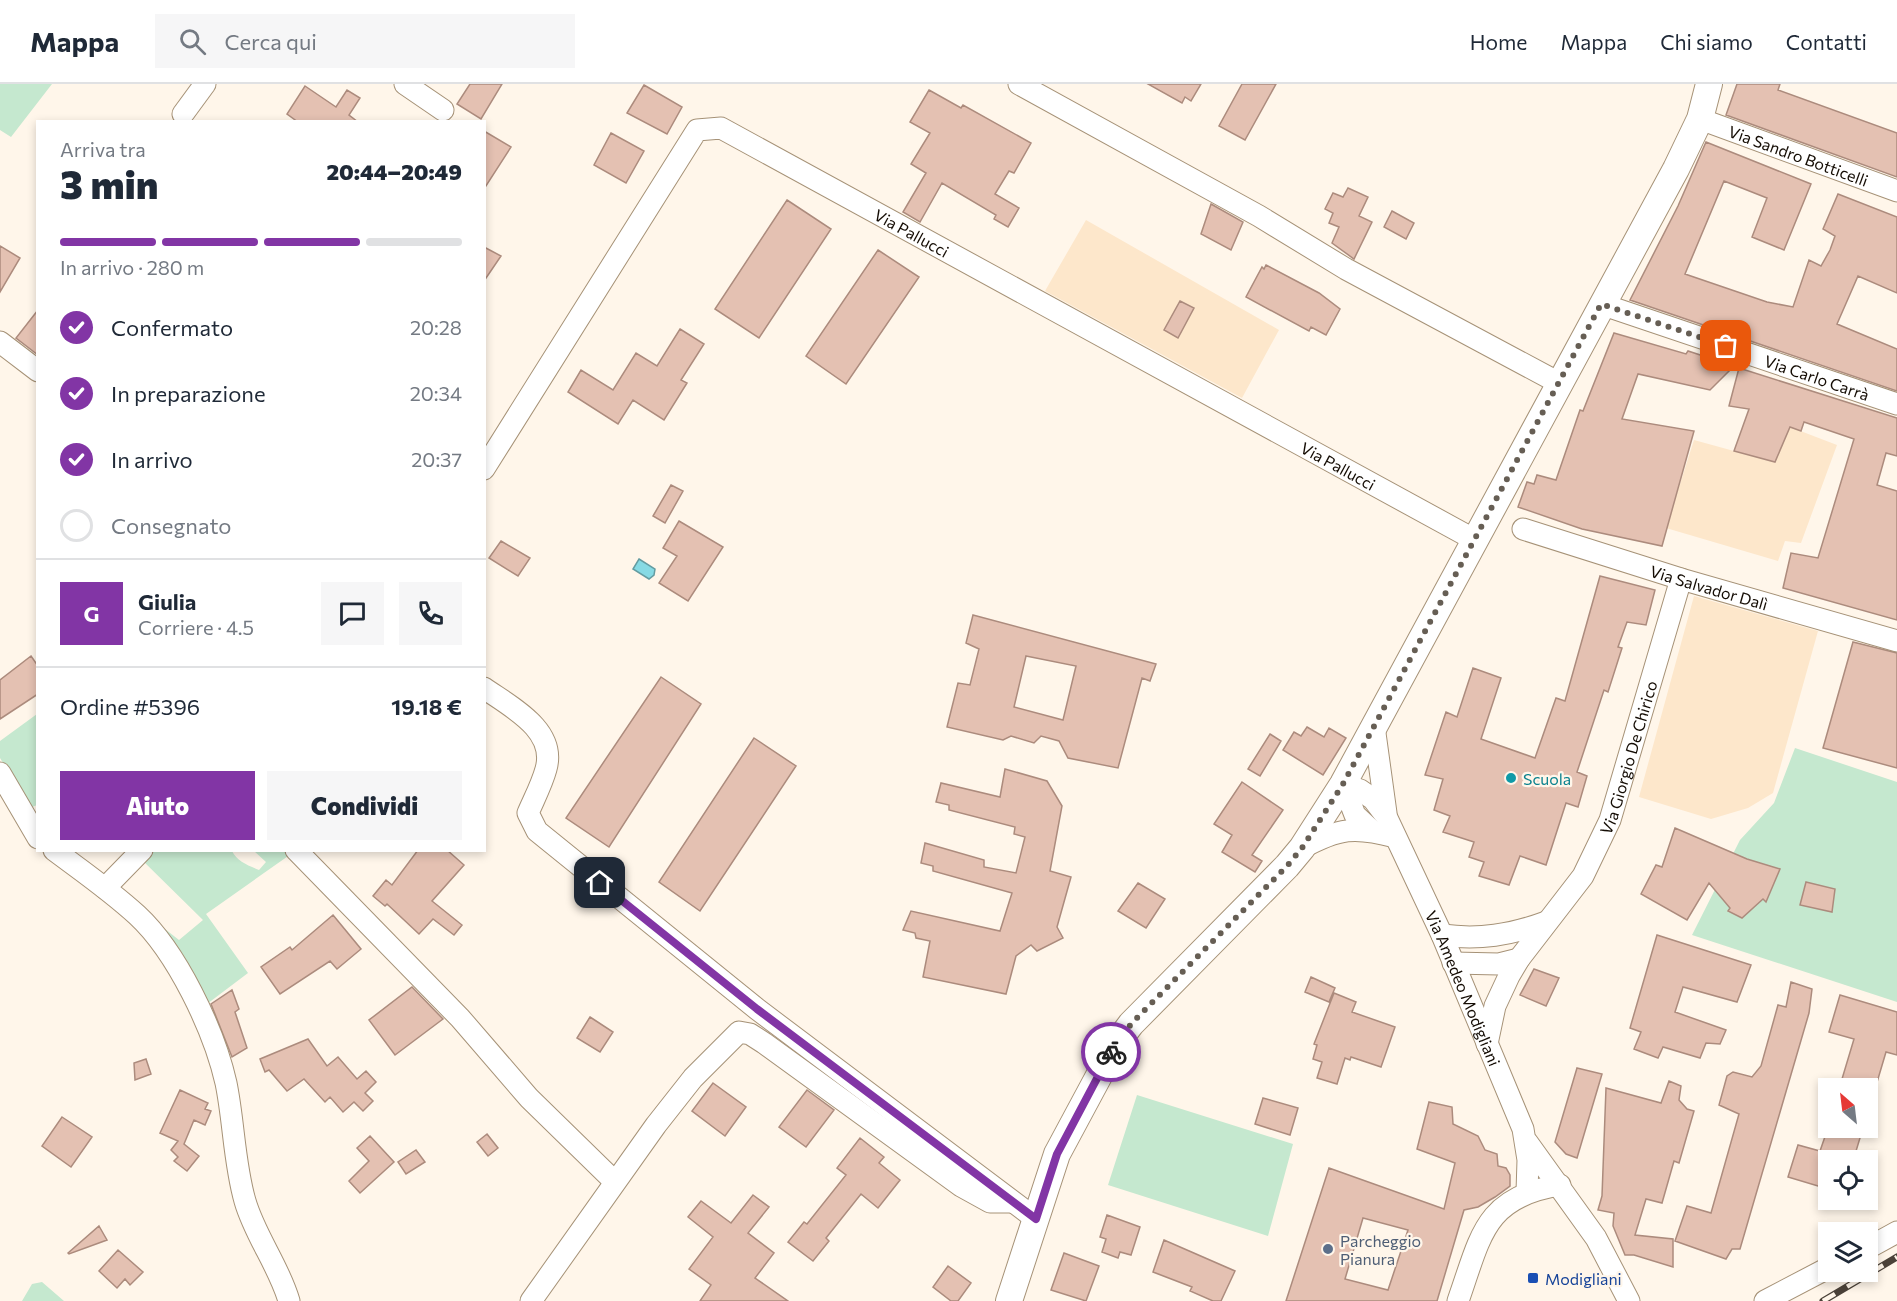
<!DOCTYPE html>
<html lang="it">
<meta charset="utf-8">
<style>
body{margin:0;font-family:Commissioner,sans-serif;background:#f6f6f7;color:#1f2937;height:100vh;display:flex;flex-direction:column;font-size:22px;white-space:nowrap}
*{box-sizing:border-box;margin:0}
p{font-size:20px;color:#747a83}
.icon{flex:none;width:33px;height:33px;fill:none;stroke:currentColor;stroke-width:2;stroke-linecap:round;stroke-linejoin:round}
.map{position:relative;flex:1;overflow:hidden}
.details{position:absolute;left:36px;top:36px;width:450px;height:732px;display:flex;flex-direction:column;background:#fff;border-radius:0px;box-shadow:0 3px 9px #0003}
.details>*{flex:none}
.needle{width:39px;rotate:332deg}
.tools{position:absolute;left:1818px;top:994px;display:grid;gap:12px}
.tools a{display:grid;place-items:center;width:60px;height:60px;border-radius:0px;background:#fff;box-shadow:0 3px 9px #0003;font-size:30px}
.pin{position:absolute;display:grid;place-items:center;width:51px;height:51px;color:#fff;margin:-26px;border-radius:12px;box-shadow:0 3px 9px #0006}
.courier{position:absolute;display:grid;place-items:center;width:60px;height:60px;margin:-30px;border:4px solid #8235a5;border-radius:50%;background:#fff;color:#222;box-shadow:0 2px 8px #0007}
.overview em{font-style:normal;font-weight:800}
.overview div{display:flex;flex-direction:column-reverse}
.overview{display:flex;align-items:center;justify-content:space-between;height:102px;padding:0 24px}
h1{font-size:39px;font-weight:800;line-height:45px}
.bar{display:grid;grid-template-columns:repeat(4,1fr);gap:9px 6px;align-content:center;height:72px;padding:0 24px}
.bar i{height:8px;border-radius:4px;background:#e0e1e3}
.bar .selected{background:#8235a5}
.bar p{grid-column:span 4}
.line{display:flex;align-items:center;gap:15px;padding:0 24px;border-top:2px solid #e0e1e3}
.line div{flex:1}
.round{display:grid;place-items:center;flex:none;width:63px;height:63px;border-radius:0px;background:#f6f6f7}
ol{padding:0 24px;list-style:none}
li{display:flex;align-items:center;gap:18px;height:66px}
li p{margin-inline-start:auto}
li .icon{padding:6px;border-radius:50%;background:#8235a5;color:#fff;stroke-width:4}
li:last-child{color:#747a83}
li i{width:33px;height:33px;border:3px solid #e0e1e3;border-radius:50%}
.primary-button{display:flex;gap:12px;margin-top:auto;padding:12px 24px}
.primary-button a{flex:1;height:69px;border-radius:0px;background:#8235a5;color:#fff;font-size:24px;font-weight:800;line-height:69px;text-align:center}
.primary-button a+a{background:#f6f6f7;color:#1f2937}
header{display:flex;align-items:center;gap:36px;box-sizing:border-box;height:84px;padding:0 30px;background:#fff;border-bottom:2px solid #e0e1e3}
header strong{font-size:28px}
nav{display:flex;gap:33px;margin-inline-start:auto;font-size:21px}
.search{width:420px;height:54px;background:#f6f6f7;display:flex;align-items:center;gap:15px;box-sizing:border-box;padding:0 21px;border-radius:0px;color:#747a83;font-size:22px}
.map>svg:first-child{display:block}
</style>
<header>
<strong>Mappa</strong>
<div class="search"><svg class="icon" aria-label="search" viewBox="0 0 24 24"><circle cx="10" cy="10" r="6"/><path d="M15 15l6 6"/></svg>Cerca qui</div>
<nav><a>Home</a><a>Mappa</a><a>Chi siamo</a><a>Contatti</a></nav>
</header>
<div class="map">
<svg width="1897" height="1217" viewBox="0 0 1897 1217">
<rect width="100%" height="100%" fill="#fff6ea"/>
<path fill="#fde7cb" d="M1086,136L1279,246L1242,314L1045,207Z
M1790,343L1837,361L1801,459L1785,457L1778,477L1666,444L1694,356L1774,378Z
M1694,512L1818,547L1773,709L1748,724L1711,735L1639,713Z"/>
<path fill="#c5e8cf" d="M0,0H52L11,53L0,46Z
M37,630V721L30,724L0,674V657Z
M1795,664L1897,698V918L1692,851L1740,756L1774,719Z
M151,767H232C237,777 247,781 259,786L266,778L254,767H288L291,770L206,830L248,889L203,923L156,838L179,856L203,836L141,775Z
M1137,1011L1293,1060L1268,1152L1108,1101Z
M42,1198L64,1217H22L32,1200Z"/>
<path fill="#86dae4" stroke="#649ca1" stroke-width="1.5" d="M639,475L655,485L654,491L649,495L633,485Z"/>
<path fill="#e4c1b2" stroke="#ac8b7d" stroke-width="1.5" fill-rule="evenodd" d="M470,0H502L481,35L457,20Z
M1148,0H1201L1191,17L1185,13L1182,19Z
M1242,0H1276L1245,56L1219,42Z
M1737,0H1780L1778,6L1897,49V93L1726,31Z
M644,1L682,23L667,50L627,29Z
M305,2L336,23L347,6L360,14L349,31L358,38H298L287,30Z
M929,6L961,24L963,21L1031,59L1014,89L1009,87L995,110L1019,124L1008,143L994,135L996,131L942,99L920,138L903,128L926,89L911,80L930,49L910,38Z
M484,47L511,63L484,105Z
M611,49L644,67L626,99L594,81Z
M1706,58L1811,100L1784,166L1752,153L1767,114L1724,97L1685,190L1767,218L1793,223L1809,176L1821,182L1830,166L1835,152L1823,145L1838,110L1897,133V209L1858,192L1837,240L1897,265V307L1630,216L1678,122Z
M1348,104L1368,113L1359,132L1372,138L1354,175L1332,159L1339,143L1329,139L1333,129L1325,125L1333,109L1343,113Z
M787,116L831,145L759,254L715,225Z
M1211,120L1243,138L1231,166L1201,150Z
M1392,127L1414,139L1406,155L1384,143Z
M0,162L20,174L0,208Z
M484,163L501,172L484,197Z
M878,166L919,193L846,300L806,272Z
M1266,181L1319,209L1340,225L1326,251L1311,243L1309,247L1246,213L1262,183L1264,185Z
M1180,217L1194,224L1178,254L1164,246Z
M38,226V271L16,254Z
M680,245L704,260L681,296L687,299L664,336L633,316L618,340L568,308L581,286L613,306L636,269L657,282Z
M1614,249L1686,270L1688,267L1734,282L1710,306L1638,290L1622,335L1694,347L1662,462L1582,445L1518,423L1527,398L1534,400L1537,391L1556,396L1580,326L1583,327Z
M1739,284L1897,334V372L1886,369L1877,401L1897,407V536L1783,504L1791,469L1818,474L1854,355L1804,338L1801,347L1790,343L1775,378L1734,367L1749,325L1729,322Z
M671,401L683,407L665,439L653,432Z
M679,437L723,463L688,517L659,499L677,472L663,464Z
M501,457L530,474L518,492L489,474Z
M1600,492L1655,506L1646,541L1627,538L1618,563L1622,564L1608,608L1604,606L1577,688L1587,692L1578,723L1566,719L1546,781L1520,772L1509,801L1479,792L1484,778L1469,773L1474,758L1443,748L1450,732L1434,726L1443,695L1425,691L1446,628L1457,633L1473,584L1501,594L1481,655L1535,674L1556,614L1565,617Z
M973,531L1156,580L1150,597L1142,594L1118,684L1068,674L1059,657L1041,652L1034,659L1011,652L1003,656L947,643L958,599L970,601L979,565L966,559ZM1026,572L1076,582L1063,636L1014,623Z
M1853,558L1897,569V684L1823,664Z
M31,572L38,582V610L0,635V596Z
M661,593L701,620L609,763L566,734Z
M1307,643L1324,653L1329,644L1346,654L1323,691L1283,666L1294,648L1301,652Z
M1270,650L1281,657L1260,692L1248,685Z
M754,654L796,682L700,827L659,798Z
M1005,685L1047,697L1062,722L1050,787L1071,793L1057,843L1063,854L1037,867L1031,861L1016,872L1006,910L923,893L930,857L916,854L915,849L903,846L911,827L1000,847L1012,809L933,787V782L921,779L925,759L984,776V783L1016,789L1025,753L1014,750L1015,743L949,726V721L936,718L941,699L1000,713Z
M1242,698L1283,726L1252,771L1262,777L1255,788L1222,768L1232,751L1214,740Z
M1675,744L1747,775L1780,785L1766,818L1763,815L1742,834L1728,827L1730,824L1709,799L1687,836L1641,810L1656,781L1662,783Z
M418,766H447L464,781L432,817L462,841L454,851L433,835L419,850L387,820L385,822L373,812L386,796L392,801Z
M1806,798L1835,805L1832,828L1800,821Z
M1138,799L1165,815L1146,844L1118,827Z
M333,831L361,865L337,885L330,877L280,910L261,883L290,863L292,866Z
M1657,851L1751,881L1737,918L1683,903L1675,928L1726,946L1720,960L1706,959L1700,974L1663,963L1658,974L1634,965L1641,948L1630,944Z
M1534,885L1559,894L1546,922L1520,911Z
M1311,893L1335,904L1329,918L1305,908Z
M1791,898L1812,905L1809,929L1740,1165H1732L1726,1175L1675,1157L1687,1122L1711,1129L1739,1030L1719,1021L1727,992L1733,988L1752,993L1761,982L1778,921L1786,923Z
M412,903L443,935L395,971L369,936Z
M232,906L239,925L235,928L247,964L232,973L211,920Z
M1334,909L1356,918L1352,928L1395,943L1381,983L1351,973L1350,976L1345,974L1337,1000L1317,994L1322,978L1313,975L1317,961L1314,960Z
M1840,911L1897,928V971L1886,968L1875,1005H1839L1854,955L1829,948Z
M590,933L613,948L600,968L577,954Z
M308,955L327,982L338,973L357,995L366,987L376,998L365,1009L373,1017L363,1027L354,1018L343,1028L330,1013L325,1018L304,995L287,1007L269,986L265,988L260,975Z
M146,975L151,990L135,996L134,979Z
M1577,984L1602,990L1577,1074L1566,1070L1555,1058Z
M1669,997L1681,1002L1679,1016L1687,1025L1694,1027L1679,1079L1674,1077L1662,1119L1646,1115L1635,1151L1673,1155V1183L1634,1171H1625L1613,1142L1614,1129L1598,1126L1602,1112L1606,1004L1661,1019Z
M713,999L746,1023L725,1052L692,1027Z
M180,1006L208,1019L205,1025L211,1027L205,1041L194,1036L184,1060L199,1072L187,1087L174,1077L178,1073L171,1066L178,1057L160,1049Z
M807,1006L834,1026L806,1063L779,1043Z
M1263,1014L1298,1024L1290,1051L1255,1040Z
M1429,1018L1452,1023L1453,1040L1478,1052L1485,1066L1497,1070L1498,1082L1506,1084L1510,1091V1102L1495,1113L1478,1123L1464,1126L1437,1217H1286L1329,1084L1444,1125L1455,1079L1417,1065ZM1363,1134L1408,1146L1388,1206L1345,1195Z
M62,1033L92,1053L71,1083L42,1062Z
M1828,1044H1863L1853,1077H1828V1105L1788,1093L1798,1061L1820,1067Z
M487,1050L498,1064L488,1072L477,1058Z
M370,1052L394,1078L360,1109L349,1097L369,1077L357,1064Z
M860,1054L884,1073L879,1079L900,1096L878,1124L861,1110L826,1154L829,1157L813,1177L788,1158L804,1138L807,1140L846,1091L837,1084Z
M416,1066L425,1078L406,1090L398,1078Z
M753,1111L769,1123L748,1149L774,1169L755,1194L788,1217H700L711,1201L689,1185L713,1153L688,1133L701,1117L731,1139Z
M1107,1131L1140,1143L1131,1171L1120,1168L1118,1174L1102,1168L1106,1155L1100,1153Z
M99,1142L107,1156L69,1170L68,1169Z
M1164,1156L1235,1187L1221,1217H1213L1190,1207L1192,1203L1153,1188Z
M118,1166L143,1188L130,1201L125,1195L117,1204L99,1187Z
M1064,1169L1099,1182L1086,1217L1051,1206Z
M948,1182L971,1199L958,1217H951L933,1203Z"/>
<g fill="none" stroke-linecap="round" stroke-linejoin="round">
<defs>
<g id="minor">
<path d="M405,0L443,26"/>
<path d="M1019,0L1259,132L1346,185L1559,299"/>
<path d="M183,30L205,0"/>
<path id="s1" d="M1700,35L1897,107"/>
<path id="s2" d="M1601,220L1897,320"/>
<path d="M0,258L38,287"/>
<path id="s3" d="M484,385L697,46L721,44L1475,456"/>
<path id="s4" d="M1523,445L1681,495L1897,557"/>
<path d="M484,604C511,623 557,646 546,685C542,700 534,715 528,729L537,747L757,925L1036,1135"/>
<path d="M1374,642L1386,729"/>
<path d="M0,689L38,754"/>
<path id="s5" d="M1343,700L1360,706L1373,715L1386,732L1442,851L1523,1045L1528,1076L1527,1108"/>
<path d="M1343,700L1355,731L1371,746"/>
<path d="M1302,764C1339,744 1355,742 1395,753"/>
<path d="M54,766C82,787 111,807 137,831C177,868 214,946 226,999C234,1038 234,1079 245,1117C255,1152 279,1182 289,1217"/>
<path d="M296,766L460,934L529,1014L614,1097"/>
<path d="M105,804L142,766"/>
<path d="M1442,851C1479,856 1511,851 1546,838"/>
<path d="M1453,879L1499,880L1519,875"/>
<path id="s6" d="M1487,960L1495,922L1509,892L1519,875L1583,792L1610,736L1681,495"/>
<path d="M1527,1058L1596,1154L1629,1217"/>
<path d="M1868,1164L1897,1148"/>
<path d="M531,1217L656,1041L693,994L739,948L750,950L764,959L961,1102L990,1118H1012"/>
<path d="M1458,1217C1481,1152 1484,1113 1560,1101"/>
<path d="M1765,1217L1828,1184"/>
</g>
<path id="tertiary" d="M1009,1217L1057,1070L1116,960L1131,940L1287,782L1302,764L1343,700L1676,85L1700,35L1709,0"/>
</defs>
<use href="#minor" stroke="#a69277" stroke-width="23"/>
<use href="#tertiary" stroke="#a69277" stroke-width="28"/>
<use href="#minor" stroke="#fff" stroke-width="21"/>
<use href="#tertiary" stroke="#fff" stroke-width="26"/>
<defs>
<path id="rail" d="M1823,1217L1897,1173"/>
</defs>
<use href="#rail" stroke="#4b4239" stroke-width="7"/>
<use href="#rail" stroke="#fff6ea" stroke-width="4.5" stroke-dasharray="14" stroke-linecap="butt"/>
</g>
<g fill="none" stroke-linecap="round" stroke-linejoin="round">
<path stroke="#665e54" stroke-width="6" stroke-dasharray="0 10.8" d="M1111,968L1131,940L1287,782L1302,764L1343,700L1601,220L1726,262"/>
<path stroke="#8235a5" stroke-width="8" d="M600,799L757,925L1036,1135L1057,1070L1111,968"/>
</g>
<circle fill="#0f9aa8" stroke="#fff6ea" stroke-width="2" cx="1511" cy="694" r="6"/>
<circle fill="#5c6f8a" stroke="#fff6ea" stroke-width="2" cx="1328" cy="1165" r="6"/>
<rect fill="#1a4fb4" stroke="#fff6ea" stroke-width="2" x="1527" y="1188" width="12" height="12" rx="3"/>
<g text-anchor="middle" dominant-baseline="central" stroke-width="4.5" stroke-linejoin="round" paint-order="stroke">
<g font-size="16" fill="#140c04" stroke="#fff6ea">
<text stroke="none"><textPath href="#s1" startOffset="105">Via Sandro Botticelli</textPath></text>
<text stroke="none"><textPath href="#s3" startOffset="642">Via Pallucci</textPath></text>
<text stroke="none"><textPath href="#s2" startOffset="228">Via Carlo Carrà</textPath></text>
<text stroke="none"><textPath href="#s3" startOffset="1128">Via Pallucci</textPath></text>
<text stroke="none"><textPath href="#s4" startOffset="195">Via Salvador Dalì</textPath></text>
<text stroke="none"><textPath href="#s6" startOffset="324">Via Giorgio De Chirico</textPath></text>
<text stroke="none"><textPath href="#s5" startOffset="244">Via Amedeo Modigliani</textPath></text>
</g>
<g font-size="16" fill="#0d838f" stroke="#fff6ea" text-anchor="start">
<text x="1523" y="694">Scuola</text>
</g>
<g font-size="16" fill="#4e5e75" stroke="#fff6ea" text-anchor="start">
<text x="1340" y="1156">Parcheggio<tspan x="1340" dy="18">Pianura</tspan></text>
</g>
<g font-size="16" fill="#164399" stroke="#fff6ea" text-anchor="start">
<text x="1545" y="1194">Modigliani</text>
</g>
</g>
</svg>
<div class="tools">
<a><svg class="needle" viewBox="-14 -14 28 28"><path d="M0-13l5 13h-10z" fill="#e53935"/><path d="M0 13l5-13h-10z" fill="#747a83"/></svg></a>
<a><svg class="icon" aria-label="locate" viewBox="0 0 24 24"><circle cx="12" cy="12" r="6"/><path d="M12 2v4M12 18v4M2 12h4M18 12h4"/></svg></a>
<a><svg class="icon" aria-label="layers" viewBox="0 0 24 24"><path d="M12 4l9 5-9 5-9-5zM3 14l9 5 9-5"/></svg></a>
</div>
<div class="pin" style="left:1726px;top:262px;background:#ea580c"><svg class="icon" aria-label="bag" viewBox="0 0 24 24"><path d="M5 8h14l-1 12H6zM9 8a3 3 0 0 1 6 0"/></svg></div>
<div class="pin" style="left:600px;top:799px;background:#1f2937"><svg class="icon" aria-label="home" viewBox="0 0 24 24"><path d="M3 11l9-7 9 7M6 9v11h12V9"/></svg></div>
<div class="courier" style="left:1111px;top:968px"><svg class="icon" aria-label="bike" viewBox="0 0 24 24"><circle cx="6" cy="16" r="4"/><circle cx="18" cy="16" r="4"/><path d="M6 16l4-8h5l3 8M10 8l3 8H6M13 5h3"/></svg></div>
<section class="details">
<div class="overview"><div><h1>3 min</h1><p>Arriva tra</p></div><em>20:44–20:49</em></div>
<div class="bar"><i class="selected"></i><i class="selected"></i><i class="selected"></i><i></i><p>In arrivo · 280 m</p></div>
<ol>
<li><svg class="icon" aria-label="check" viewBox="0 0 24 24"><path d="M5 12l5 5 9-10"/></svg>Confermato<p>20:28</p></li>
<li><svg class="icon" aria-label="check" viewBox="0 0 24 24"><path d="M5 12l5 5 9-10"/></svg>In preparazione<p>20:34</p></li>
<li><svg class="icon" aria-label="check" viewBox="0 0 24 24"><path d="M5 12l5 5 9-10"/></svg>In arrivo<p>20:37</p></li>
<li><i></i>Consegnato</li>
</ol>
<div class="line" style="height:108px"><b class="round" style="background:#8235a5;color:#fff">G</b><div><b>Giulia</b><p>Corriere · 4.5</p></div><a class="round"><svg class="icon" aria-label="chat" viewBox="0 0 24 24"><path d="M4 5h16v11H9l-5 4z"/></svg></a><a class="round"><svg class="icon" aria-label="phone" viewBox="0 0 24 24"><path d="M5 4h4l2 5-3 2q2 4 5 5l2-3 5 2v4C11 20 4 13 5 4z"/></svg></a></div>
<div class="line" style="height:78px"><div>Ordine #5396</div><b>19.18 €</b></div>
<div class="primary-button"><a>Aiuto</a><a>Condividi</a></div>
</section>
</div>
